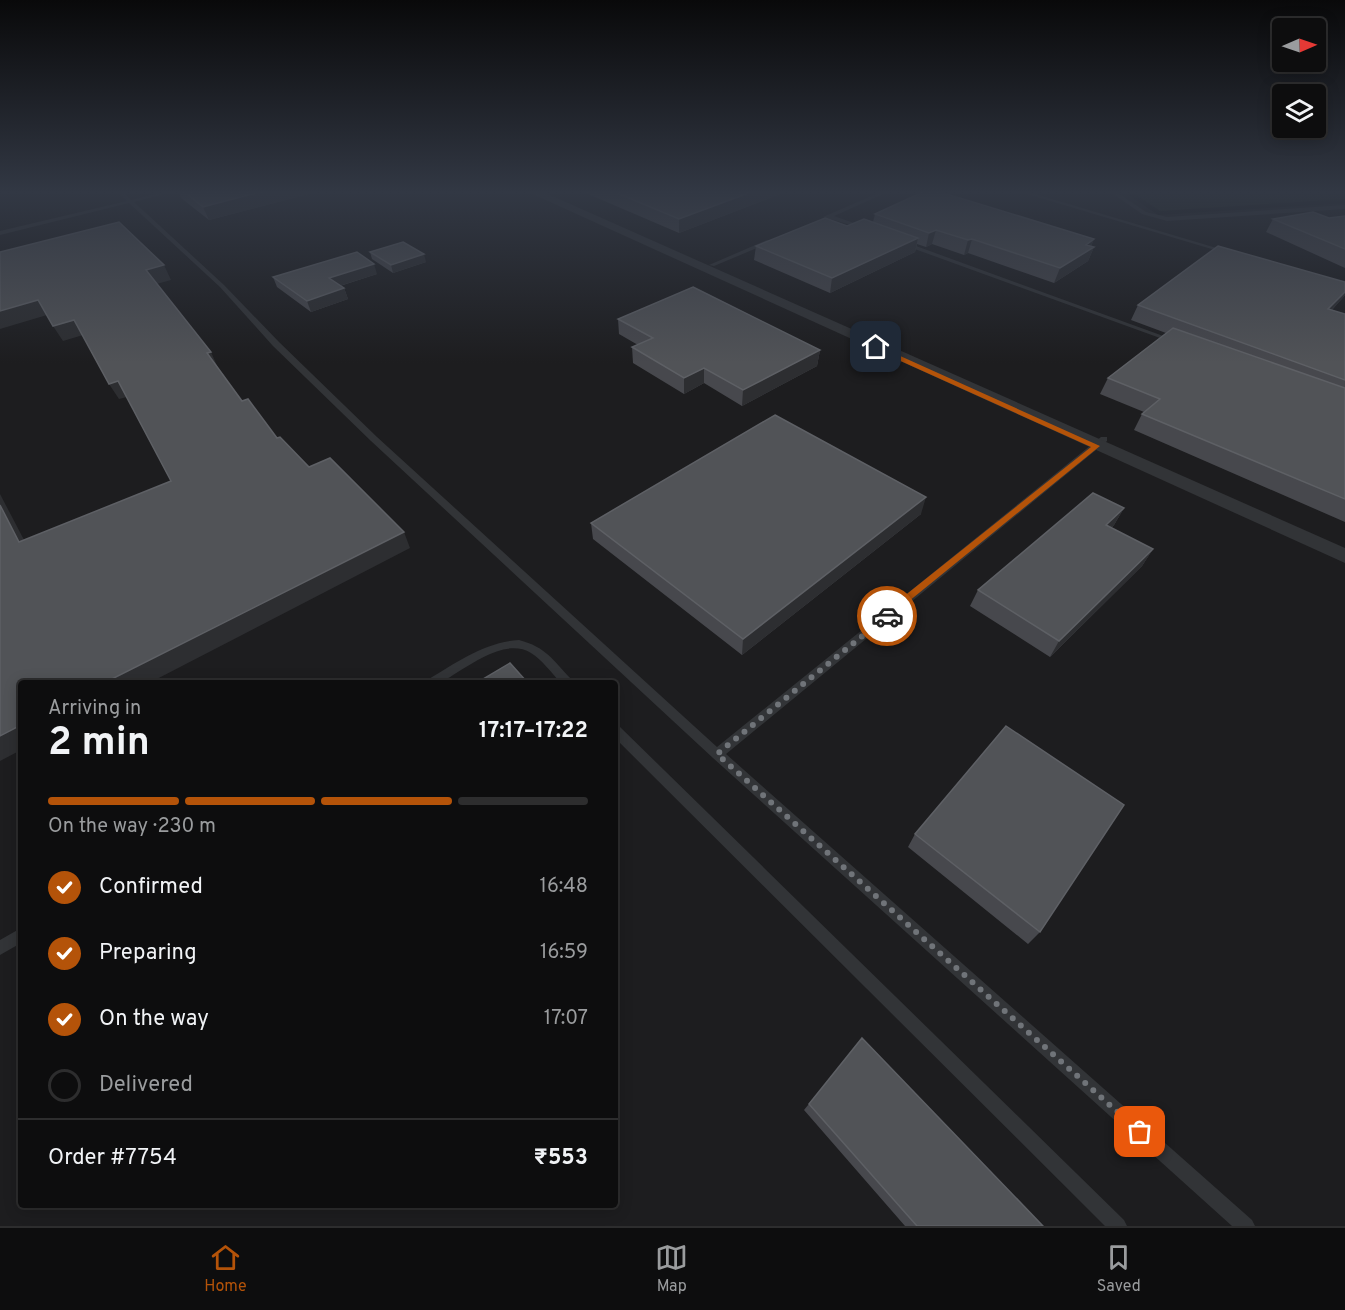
<!DOCTYPE html>
<meta charset="utf-8">
<style>
body{margin:0;font-family:Overpass,sans-serif;background:#161617;color:#f1f3f6;height:100vh;display:flex;flex-direction:column;font-size:22px;white-space:nowrap}
*{box-sizing:border-box;margin:0}
p{font-size:20px;color:#9a9c9e}
.icon{flex:none;width:33px;height:33px;fill:none;stroke:currentColor;stroke-width:2;stroke-linecap:round;stroke-linejoin:round}
.map{position:relative;flex:1;overflow:hidden}
.sheet{position:absolute;left:18px;top:680px;width:600px;height:528px;display:flex;flex-direction:column;background:#0d0d0e;border-radius:6px;box-shadow:0 3px 15px #0003,0 0 0 2px #2d2d2e}
.sheet>*{flex:none}
.needle{width:39px;rotate:88deg}
.tools{position:absolute;left:1272px;top:18px;display:grid;gap:12px}
.tools a{display:grid;place-items:center;width:54px;height:54px;border-radius:6px;background:#0d0d0e;box-shadow:0 3px 15px #0003,0 0 0 2px #2d2d2e;font-size:30px}
.pin{position:absolute;display:grid;place-items:center;width:51px;height:51px;color:#fff;margin:-26px;border-radius:12px;box-shadow:0 3px 9px #0006}
.courier{position:absolute;display:grid;place-items:center;width:60px;height:60px;margin:-30px;border:4px solid #b45309;border-radius:50%;background:#fff;color:#222;box-shadow:0 2px 8px #0007}
.overview em{font-style:normal;font-weight:700}
.overview div{display:flex;flex-direction:column-reverse}
.overview{display:flex;align-items:center;justify-content:space-between;height:102px;padding:0 30px}
h1{font-size:39px;font-weight:700;line-height:45px}
.bar{display:grid;grid-template-columns:repeat(4,1fr);gap:9px 6px;align-content:center;height:72px;padding:0 30px}
.bar i{height:8px;border-radius:4px;background:#2d2d2e}
.bar .active{background:#b45309}
.bar p{grid-column:span 4}
.line{display:flex;align-items:center;gap:15px;padding:0 30px;border-top:2px solid #2d2d2e}
.line div{flex:1}
ol{padding:0 30px;list-style:none}
li{display:flex;align-items:center;gap:18px;height:66px}
li p{margin-inline-start:auto}
li .icon{padding:6px;border-radius:50%;background:#b45309;color:#fff;stroke-width:4}
li:last-child{color:#9a9c9e}
li i{width:33px;height:33px;border:3px solid #2d2d2e;border-radius:50%}
.menu{display:flex;justify-content:space-around;align-items:center;height:84px;border-top:2px solid #2d2d2e;background:#0d0d0e;font-size:16px;color:#9a9c9e}
.menu a{display:grid;justify-items:center;gap:3px}
.menu .active{color:#b45309}
.map>svg:first-child{display:block}
</style>
<div class="map">
<svg width="1345" height="1226" viewBox="0 0 1345 1226">
<rect width="100%" height="100%" fill="#111112"/>
<path fill="#1d1d1f" fill-rule="evenodd" d="M0,191H1123L1158,215L1345,203V1226H0ZM21,682H615V1204H21Z"/>
<path fill="#1e241d" d="M1130,191H1345V199L1160,211Z"/>
<g fill="none" stroke-linecap="round" stroke-linejoin="round">
<path fill="#323437" fill-rule="evenodd" d="M117,191H122L131,200L167,191H176L134,202L224,285L279,342L377,437L717,747L1101,437H1107V441L726,754L1252,1220L1255,1226H1232L713,758L371,441L273,346L220,287L129,203L0,235V231L127,201Z
M883,191H890L834,216L865,227V229L823,217Z
M1017,191H1025L1230,252L1225,253Z
M1109,191H1115L1146,212L1167,217L1345,205V209L1167,221L1142,214Z
M767,240L770,242L769,243L714,266L709,265Z
M901,242H905L1177,341L1171,342L901,244Z
M519,640C546,647 553,660 571,679L572,682H560C551,672 542,660 531,653C509,639 479,659 461,670C448,678 443,684 427,682L429,679C457,662 485,642 519,640Z
M615,725L619,726L1124,1220L1127,1226H1105L615,738Z
M21,928V943L0,955V940Z"/>
<path fill="#323437" fill-rule="evenodd" d="M526,191H541L1345,548V563Z"/>
</g>
<path fill="#47484d" d="M178,191H320L209,220L181,198Z
M581,191H788L679,233Z
M875,214L1094,239L1091,246L1094,247L1088,261L1054,283L968,253L964,255L932,244L926,247L917,244L915,252L830,293L754,260L756,246L847,226L873,222Z
M1345,216V268L1266,232L1273,219L1329,218Z
M370,252L426,262L393,273L372,259Z
M377,274L340,286L344,288L348,299L311,312L277,287L273,277Z
M1345,282V295L1332,310L1345,314V522L1134,430L1142,414L1144,412L1100,394L1108,378L1166,333L1131,320L1138,305Z
M618,319L820,350L817,366L742,406L704,383L684,394L633,363L632,347L638,345L619,334Z
M1124,508L1114,525L1111,528L1153,549L1142,566L1050,657L970,606L978,590Z
M921,514L742,655L593,539L591,523Z
M915,834L1040,932L1028,944L908,847Z
M862,1038L1043,1226H905L804,1110Z"/>
<path fill="#2d2e31" d="M264,191H320L209,220L203,207Z
M754,191H788L679,233V219Z
M936,230L932,244L926,247L929,233Z
M918,238L915,252L830,293L832,278Z
M972,239L968,253L964,255L968,240Z
M1094,239L1090,249L1094,247L1088,261L1054,283L1060,268L1086,245Z
M424,254L426,262L393,273L391,265Z
M374,264L377,274L333,288L329,278Z
M164,265L171,280L153,285L146,270Z
M344,288L348,299L311,312L307,301Z
M1345,292V295L1342,299L1318,324L1328,309Z
M38,300L47,315L0,329V311Z
M74,320L83,335L63,341L53,326Z
M820,350L817,366L742,406L743,390Z
M211,352L218,368L215,369L207,353Z
M704,368V383L684,394V378Z
M118,381L127,397L119,399L109,384Z
M0,494L34,559L19,542L0,505Z
M926,497L921,514L742,655L743,639Z
M1124,508L1114,525L1096,541L1106,525Z
M404,532L410,548L151,682H106Z
M1153,549L1142,566L1050,657L1059,641Z
M21,725V750L0,761V736Z"/>
<path fill="#515357" stroke="#5e6065" stroke-width="1.5" d="M183,191H264L203,207Z
M612,191H754L679,219Z
M925,191H937L1094,239L1086,245L1094,247L1060,268L972,239L968,240L936,230L929,233L875,214Z
M1313,212L1329,218L1345,216V249L1273,219Z
M825,218L847,226L864,219L918,238L832,278L756,246Z
M119,222L164,265L146,270L211,352L207,353L242,401L248,399L277,438L280,437L309,467L330,458L404,532L106,682H21V725L0,736V505L19,542L171,481L118,381L109,384L74,320L53,326L38,300L0,311V252Z
M403,242L424,254L391,265L370,252Z
M1218,246L1345,282V292L1328,309L1345,314V380L1138,305Z
M357,252L374,264L329,278L344,288L307,301L273,277Z
M693,287L820,350L743,390L704,368L684,378L632,347L653,338L618,319Z
M1173,328L1345,388V499L1142,414L1160,399L1108,378Z
M775,415L926,497L743,639L591,523Z
M1093,493L1124,508L1106,525L1153,549L1059,641L978,590Z
M510,663L527,682H478Z
M1006,726L1124,805L1040,932L915,834Z
M862,1038L1043,1226H917L809,1104Z"/>
<linearGradient id="sky" x2="0" y2="1"><stop stop-color="#09090a"/><stop offset="0.53" stop-color="#323844"/><stop offset="1" stop-color="#323844" stop-opacity="0"/></linearGradient>
<rect width="1345" height="363" fill="url(#sky)"/>
<path fill="#b45309" d="M874,346H878L1100,446L887,619L883,618V613L1091,447L874,349Z"/>
<g fill="none" stroke-linecap="round" stroke-linejoin="round">
<path stroke="#707479" stroke-width="6" stroke-dasharray="0 10.8" d="M887,616L717,754L1140,1132"/>
</g>
</svg>
<div class="tools">
<a><svg class="needle" viewBox="-14 -14 28 28"><path d="M0-13l5 13h-10z" fill="#e53935"/><path d="M0 13l5-13h-10z" fill="#9a9c9e"/></svg></a>
<a><svg class="icon" aria-label="layers" viewBox="0 0 24 24"><path d="M12 4l9 5-9 5-9-5zM3 14l9 5 9-5"/></svg></a>
</div>
<div class="pin" style="left:1140px;top:1132px;background:#ea580c"><svg class="icon" aria-label="bag" viewBox="0 0 24 24"><path d="M5 8h14l-1 12H6zM9 8a3 3 0 0 1 6 0"/></svg></div>
<div class="pin" style="left:876px;top:347px;background:#1f2937"><svg class="icon" aria-label="home" viewBox="0 0 24 24"><path d="M3 11l9-7 9 7M6 9v11h12V9"/></svg></div>
<div class="courier" style="left:887px;top:616px"><svg class="icon" aria-label="car" viewBox="0 0 24 24"><path d="M5 17H2v-5l4-1 3-4h7l3 4 3 1v5h-3M9 17h6M6 11h13"/><circle cx="7" cy="17" r="2"/><circle cx="17" cy="17" r="2"/></svg></div>
<section class="sheet">
<div class="overview"><div><h1>2 min</h1><p>Arriving in</p></div><em>17:17–17:22</em></div>
<div class="bar"><i class="active"></i><i class="active"></i><i class="active"></i><i></i><p>On the way · 230 m</p></div>
<ol>
<li><svg class="icon" aria-label="check" viewBox="0 0 24 24"><path d="M5 12l5 5 9-10"/></svg>Confirmed<p>16:48</p></li>
<li><svg class="icon" aria-label="check" viewBox="0 0 24 24"><path d="M5 12l5 5 9-10"/></svg>Preparing<p>16:59</p></li>
<li><svg class="icon" aria-label="check" viewBox="0 0 24 24"><path d="M5 12l5 5 9-10"/></svg>On the way<p>17:07</p></li>
<li><i></i>Delivered</li>
</ol>
<div class="line" style="height:78px"><div>Order #7754</div><b>₹553</b></div>
</section>
</div>
<nav class="menu">
<a class="active"><svg class="icon" aria-label="home" viewBox="0 0 24 24"><path d="M3 11l9-7 9 7M6 9v11h12V9"/></svg>Home</a>
<a><svg class="icon" aria-label="map" viewBox="0 0 24 24"><path d="M3 6l6-2 6 2 6-2v14l-6 2-6-2-6 2zM9 4v14M15 6v14"/></svg>Map</a>
<a><svg class="icon" aria-label="saved" viewBox="0 0 24 24"><path d="M7 4h10v16l-5-4-5 4z"/></svg>Saved</a>
</nav>
